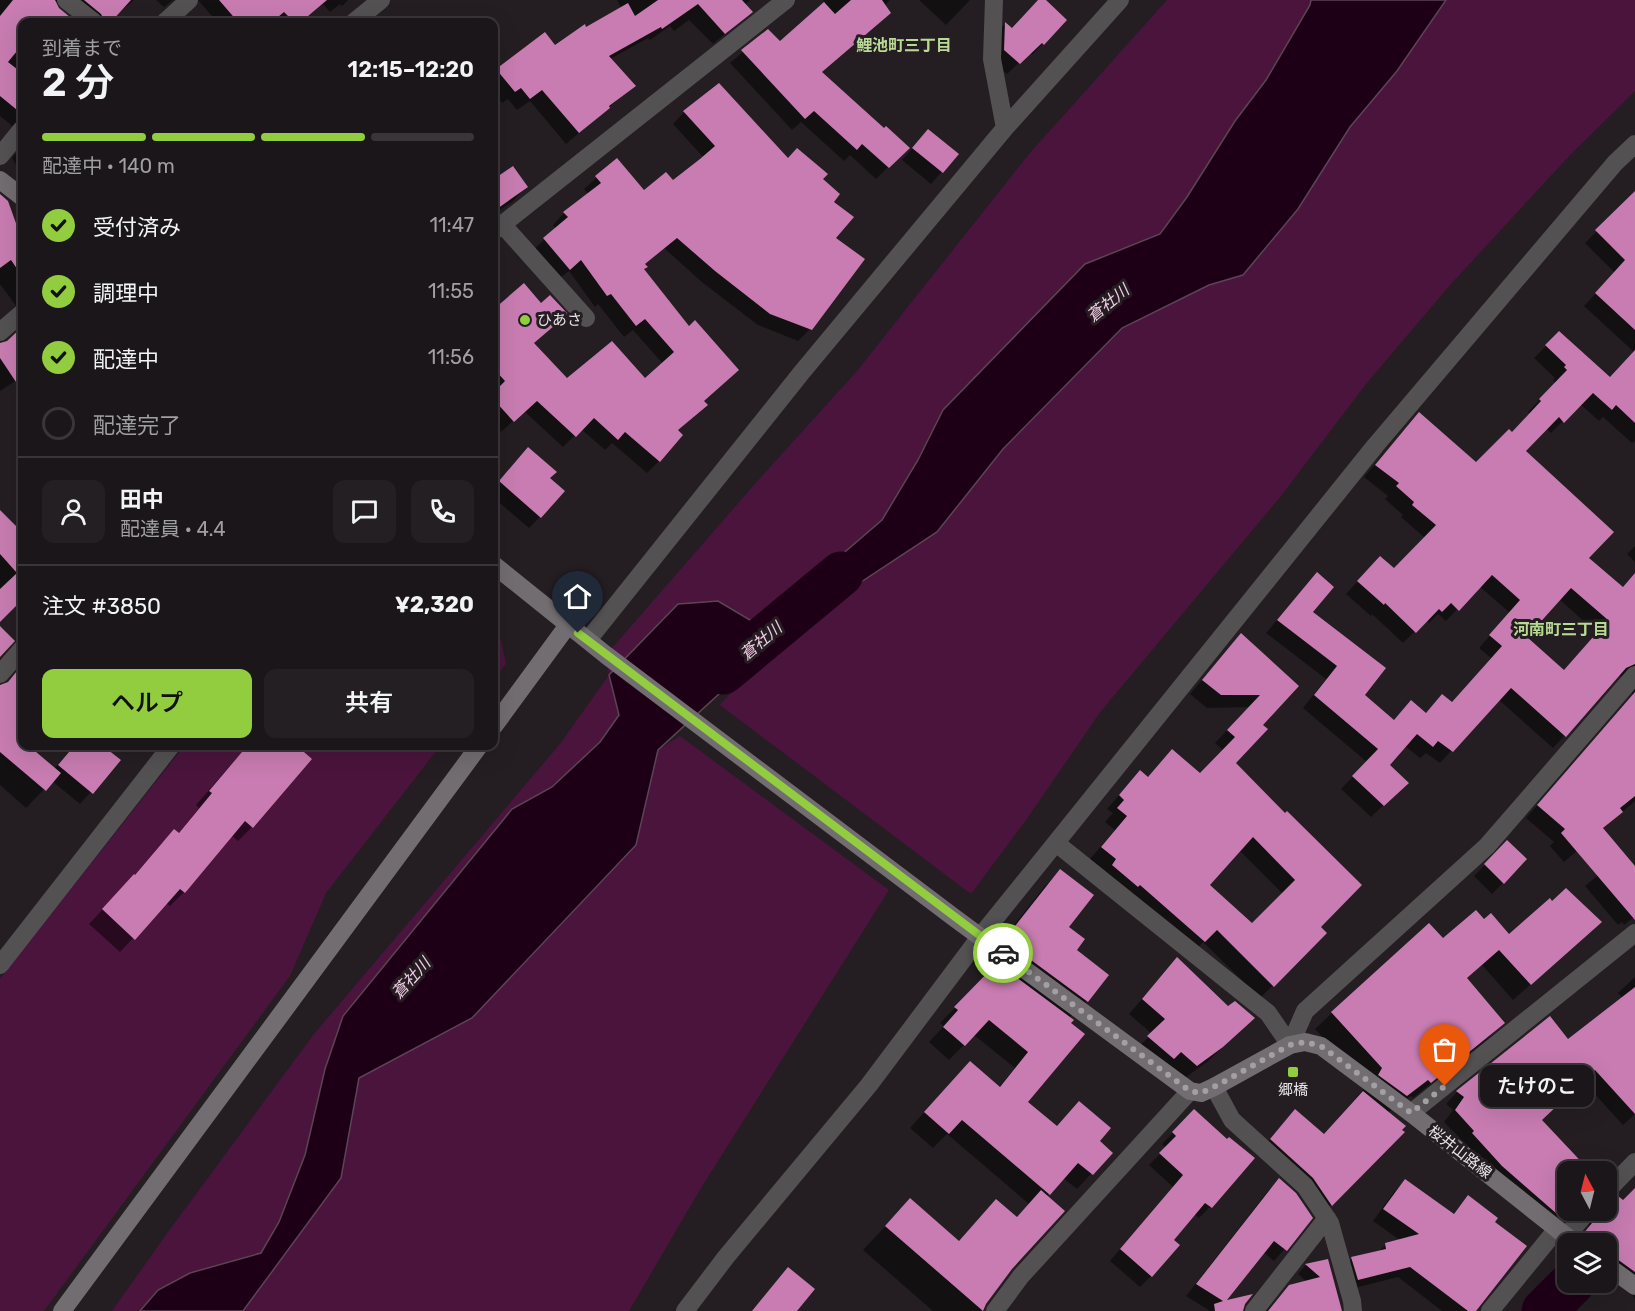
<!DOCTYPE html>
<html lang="ja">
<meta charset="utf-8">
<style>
body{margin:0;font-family:Rubik,"Noto Sans JP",sans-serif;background:#241f23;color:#f1f3f6;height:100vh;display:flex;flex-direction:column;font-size:22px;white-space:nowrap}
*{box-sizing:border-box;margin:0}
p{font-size:20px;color:#a09fa2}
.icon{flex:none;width:33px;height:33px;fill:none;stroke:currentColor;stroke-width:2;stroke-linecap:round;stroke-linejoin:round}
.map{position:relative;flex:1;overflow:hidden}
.sheet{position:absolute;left:18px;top:18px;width:480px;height:732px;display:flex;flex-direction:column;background:#1b161a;border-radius:12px;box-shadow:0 6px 24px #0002,0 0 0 2px #393539}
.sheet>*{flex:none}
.needle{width:39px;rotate:353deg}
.controls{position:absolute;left:1557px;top:1161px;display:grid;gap:12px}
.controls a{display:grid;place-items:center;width:60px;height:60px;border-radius:12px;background:#1b161a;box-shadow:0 6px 24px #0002,0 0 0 2px #393539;font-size:30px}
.pin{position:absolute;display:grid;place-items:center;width:51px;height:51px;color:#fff;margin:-62px -26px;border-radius:50% 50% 50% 0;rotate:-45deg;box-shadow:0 0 6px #0007}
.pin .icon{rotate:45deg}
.courier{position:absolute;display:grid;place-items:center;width:60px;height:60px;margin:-30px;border:4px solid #92cd3f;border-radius:50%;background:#fff;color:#222;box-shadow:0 2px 8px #0007}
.bubble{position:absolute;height:42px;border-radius:12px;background:#1b161a;box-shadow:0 6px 24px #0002,0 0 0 2px #393539;font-size:20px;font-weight:600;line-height:42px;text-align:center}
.head em{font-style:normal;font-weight:600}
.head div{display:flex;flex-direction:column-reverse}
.head{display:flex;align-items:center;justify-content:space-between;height:102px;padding:0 24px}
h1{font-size:39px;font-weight:600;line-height:45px}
.bar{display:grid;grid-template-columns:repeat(4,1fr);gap:9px 6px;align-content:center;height:72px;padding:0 24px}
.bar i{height:8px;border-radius:4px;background:#393539}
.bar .on{background:#92cd3f}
.bar p{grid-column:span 4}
.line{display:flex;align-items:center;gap:15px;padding:0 24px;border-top:2px solid #393539}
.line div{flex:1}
.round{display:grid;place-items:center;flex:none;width:63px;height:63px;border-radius:12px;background:#241f23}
ol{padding:0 24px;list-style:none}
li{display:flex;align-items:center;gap:18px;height:66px}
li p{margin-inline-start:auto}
li .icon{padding:6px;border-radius:50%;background:#92cd3f;color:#111;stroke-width:4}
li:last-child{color:#a09fa2}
li i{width:33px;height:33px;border:3px solid #393539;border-radius:50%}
.cta{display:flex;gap:12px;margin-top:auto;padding:12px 24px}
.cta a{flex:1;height:69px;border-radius:12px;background:#92cd3f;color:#111;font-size:24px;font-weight:600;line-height:69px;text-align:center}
.cta a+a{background:#241f23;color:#f1f3f6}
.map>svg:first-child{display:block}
</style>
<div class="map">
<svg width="1635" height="1311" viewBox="0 0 1635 1311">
<rect width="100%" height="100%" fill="#241e22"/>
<path fill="#4a143c" d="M1167,0H1311L1310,4L1266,80L1235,121L1187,197L1160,234L1085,264L943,410L918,460L882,520L811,581L781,637L937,532L1003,449L1122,328L1209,285L1243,275L1350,127L1397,71L1446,0H1635V91L1570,155L1450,285L1366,384L1281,496L1101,711L1026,820L971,894L720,705L780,638L619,715L600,742L552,787L512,809L343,1016L325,1069L305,1155L279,1222L261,1253L190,1273L158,1290L140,1311H112L168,1232L314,1034L560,744L609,675L606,655L761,477L857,371L1029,154Z
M494,608L506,664L494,679Z
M680,736L889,890L701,1188L629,1311H243L341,1178L359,1078L472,1018L636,845L658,750Z
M184,746H440L326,893L290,976L44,1311H0V979Z"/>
<path fill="#1e0016" stroke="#5b4455" stroke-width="1.5" d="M1311,0H1446L1397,71L1350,127L1298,209L1243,275L1209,285L1122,328L1003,449L937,532L864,580L780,638L658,750L636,845L472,1018L359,1078L341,1178L243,1311H140L158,1290L190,1273L261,1253L279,1222L305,1155L325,1069L343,1016L512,809L552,787L600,742L619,715L609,675L678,604L718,601L780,638L811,581L882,520L918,460L943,410L1085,264L1160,234L1187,197L1235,121L1266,80L1310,5Z"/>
<path fill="#0007" fill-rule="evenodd" d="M0,0H54V5L75,22H22V75L0,56Z
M54,0H134L107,22H85L61,3Z
M156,0H184L182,2L173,0L164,7Z
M198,0H348L342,6L340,4L330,12L323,4L301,22H217Z
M617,0H750L745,5L751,12L713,44L689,20L674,31L670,26L650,40L648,38L610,59L634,86L566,144L530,101L517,110L508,99L502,103L494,92V74L497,70L554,47L622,9Z
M823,0H890L884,6L877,25L821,73L884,130L907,148L876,179L850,155L844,161L801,122L792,130L730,63L768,31L780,43L825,3Z
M919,0H970L946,25Z
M1040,0H1043L1065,20L1032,55L1029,53L1007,74L993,62L994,35L1005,24L1012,29Z
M0,74L22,83V118L14,127L0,116Z
M684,112L787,159L821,179L832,202L834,238L810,329L798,341L758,325L703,283L664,248L644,265L643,270L689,328L737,370L703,402L694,416L676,431L681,435L659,461L647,473L612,443L605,450L581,429L563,447L524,411L501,432L494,424V310L524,285L541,305L566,314L533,344L566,380H645L663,364L633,330L624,337L598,304L595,307L569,271L557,280L532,251L556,229L553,225L564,213L589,195L584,189L617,160L644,193L673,182L704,158L673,124Z
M928,131L957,154L931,184L902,160Z
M22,147V175L12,158Z
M512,168L526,187L513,201L494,214V181Z
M1635,193V441L1632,443L1603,417L1599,421L1580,404L1551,433L1546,428L1524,451L1587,558L1622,588L1635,574V801L1564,862L1550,846L1554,842L1526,818L1632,696L1634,685L1630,678L1619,676L1553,748L1498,699L1440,763L1426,753L1420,758L1405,746L1388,765L1395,794L1371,817L1341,789L1367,762L1303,708L1326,679L1266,633L1317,574L1311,612L1363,696L1393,721L1411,702L1425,714L1442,696L1451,703L1491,658L1479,648L1510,613L1479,586L1446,621L1438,614L1429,623L1426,620L1403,643L1372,614L1371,616L1346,594L1368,570H1393L1425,538L1401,517L1403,515L1385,499L1388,496L1364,477L1419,414L1476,464L1512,434L1530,414L1528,412L1556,383L1553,380L1555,378L1534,358L1559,333L1609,379L1634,352L1584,306L1615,273L1585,243ZM1559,599L1597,633L1564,671L1525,638Z
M0,213L13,219L22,245V314L0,284Z
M22,327V381L20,378L0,391V344L8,342Z
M517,460L548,478L540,517L529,528L494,498V488Z
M0,513L22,535V600L0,621Z
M1635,546V562L1627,554Z
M1241,635L1297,686L1261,725L1234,764L1285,815L1318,927L1325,934L1260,998L1203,942L1192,954L1089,860L1115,830L1105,822L1113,813L1107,809L1128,785L1147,778L1200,775L1224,751L1215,743L1249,707L1207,708L1190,694ZM1239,850L1283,894L1252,925L1208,885Z
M19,672L22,676V736L19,739L22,742V746H26L54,769L74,746H101L119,760L80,804L52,781L26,808L0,785V686H3Z
M247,746H294L310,759L252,827L238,841L231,835L184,892L170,906L166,903L120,952L89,924L134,876L160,845L174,831L178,834L199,808L196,805Z
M1507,842L1503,883L1492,894L1474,876Z
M1623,854L1635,869V916L1624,925L1622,922L1618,925L1585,886Z
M1060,871L1067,927L1075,950L1087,1001L1069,1018L1026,1102L1056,1127L1079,1103L1098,1142L1110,1153L1077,1189L1063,1178L1046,1197L1011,1268L981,1311H933L863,1250L910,1200L958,1242L996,1201L1016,1218L1029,1204L947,1134L933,1148L910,1128L955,1078L998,1088L1015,1068L974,1035L949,1060L929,1042L944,1026L940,1023L999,963L1001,958L993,952L1045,886Z
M1483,922L1509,937L1583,938L1513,1000L1482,965L1466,979L1503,1023L1486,1040L1413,1098L1411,1096L1387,1113L1403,1132L1321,1215L1260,1150L1295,1111L1324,1135L1367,1085L1315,1029L1332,1013L1443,940Z
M1177,959L1239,1032L1207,1062L1182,1080L1134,1051L1152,1034L1129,1014Z
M1635,977V1114L1623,1125L1582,1080L1541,1120L1589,1172H1568V1210H1579L1572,1211L1552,1231L1444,1122L1453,1110L1446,1104L1457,1092L1550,1018L1568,1041L1623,998L1618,993Z
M1194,1111L1210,1207L1199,1218L1194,1214L1172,1240L1151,1276L1140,1287L1110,1261L1173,1187L1149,1165L1166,1148L1162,1144Z
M1279,1180L1311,1218L1274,1261L1263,1252L1215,1311H1210L1186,1296L1268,1191Z
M1405,1181L1452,1215L1468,1197L1493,1222L1474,1311H1442L1398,1277L1347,1290L1341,1270L1352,1259L1378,1252L1386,1245L1401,1241L1373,1221L1394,1192Z
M1635,1189V1299L1630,1289L1606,1271V1244H1575L1589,1226L1585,1214L1579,1210H1606L1623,1202Z
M1327,1260L1341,1311H1267L1289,1286L1307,1282L1298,1274L1306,1265Z"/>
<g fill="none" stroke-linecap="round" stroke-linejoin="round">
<path stroke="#1e0016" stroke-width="45" d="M723,672L841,574
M1544,1311L1573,1282"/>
</g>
<path fill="#c87cb1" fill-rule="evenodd" d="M13,0H55L59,8L76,22H22V45L8,62L22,73V114L0,96V16Z
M84,0H131L111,22H105L101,14Z
M219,0H327L301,22H294L284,12L272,22H238Z
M658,0H742L753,12L725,34L698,4L662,29L661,27L609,56L636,86L609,106L610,108L579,133L542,90L530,99L521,88L515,92L496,69L545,32L555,45L585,24L586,27L628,3L635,16Z
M851,0H882L891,13L822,72L884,128L886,126L910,148L889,168L862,144L857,150L814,111L805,119L741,50L768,29L780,41L824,2L835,14Z
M1038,0H1046L1067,20L1044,45L1042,43L1020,64L1004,50L1005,22L1012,28Z
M719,83L788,158L797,148L828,174L823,179L840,194L834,202L854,217L836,238L865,259L812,330L770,314L715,271L677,238L645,264L648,267L644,269L689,326L695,320L739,370L704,401L708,405L678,430L683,435L660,462L625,432L618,440L594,418L576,437L537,401L514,422L494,400V392L505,381L494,369V309L524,283L541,303L550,295L568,314L534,343L567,378L612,341L645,378L674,352L645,319L636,326L611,294L607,296L581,260L570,270L543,238L568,217L563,212L601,183L595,176L617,158L644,190L666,172L673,180L700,159L715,146L683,111Z
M928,129L959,154L943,173L912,148Z
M513,166L528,187L494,211V179Z
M1635,191V330L1595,293L1625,260L1595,230Z
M0,194L8,201L22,240V276L11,260L0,268Z
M22,327V391L0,358V343L7,341Z
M1559,331L1610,377L1635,350V423L1616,405L1612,410L1593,393L1564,423L1559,417L1526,451L1614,532L1589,558L1623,587L1635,573V664L1626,668L1566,737L1511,688L1453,752L1438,741L1433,747L1417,734L1390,765L1409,783L1384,806L1352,776L1378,749L1314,695L1337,666L1277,620L1317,572L1334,587L1313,612L1386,668L1365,695L1394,720L1411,700L1426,713L1442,694L1452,702L1502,646L1489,635L1520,600L1492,575L1459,611L1451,603L1442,612L1439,609L1416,633L1385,603L1384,605L1357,581L1380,556L1394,568L1436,525L1412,505L1414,502L1396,486L1399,483L1375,465L1419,412L1476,462L1509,429L1512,432L1541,401L1539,399L1567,370L1564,367L1566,365L1545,345ZM1571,588L1608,620L1564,670L1527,637Z
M528,447L557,472L550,478L565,491L541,518L499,481Z
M0,510L22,532V600L0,622V589L17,573L0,554Z
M0,626L15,641L0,657Z
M1241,633L1299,686L1263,725L1268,729L1236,763L1285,813L1287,811L1362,885L1321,927L1327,933L1274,987L1217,930L1205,942L1140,885L1138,887L1112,865L1116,859L1101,847L1127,816L1117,808L1124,800L1119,795L1140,770L1148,777L1172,749L1200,773L1235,737L1227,730L1260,695H1221L1202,680ZM1253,837L1295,880L1252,923L1210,885Z
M22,665V746H29L61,773L46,791L0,752V685L8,682Z
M1635,692V796L1620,808L1623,812L1603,828L1635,866V920L1561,833L1565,829L1537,805Z
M74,746H103L121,760L93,794L58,765Z
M247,746H297L312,759L253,828L245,821L185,893L180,889L135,940L102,909L134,874L135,875L174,829L179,833L212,793L209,791Z
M1507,840L1527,859L1504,884L1484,864Z
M1060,869L1094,895L1069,927L1085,939L1077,950L1109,975L1088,1002L1012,946L1016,942L1008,935Z
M1566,888L1602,922L1531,985L1499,950L1467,978L1505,1023L1431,1083L1428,1080L1407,1096L1378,1075L1382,1068L1331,1012L1429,923L1443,938L1476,910L1484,919L1491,913L1509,934L1550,898L1552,901Z
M1177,957L1228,1006L1235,1001L1255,1018L1223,1047L1197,1066L1181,1052L1174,1059L1147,1036L1165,1019L1142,999Z
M997,963L1074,1020L1071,1023L1085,1034L1028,1102L1057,1126L1079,1101L1111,1128L1100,1141L1113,1153L1093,1175L1078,1163L1050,1195L962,1120L949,1134L924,1112L970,1061L1000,1087L1028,1052L989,1020L965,1046L943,1027L958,1010L954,1007Z
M1635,987V1114L1595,1070L1542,1120L1591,1172H1568V1210H1574L1565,1221L1502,1166L1472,1133L1474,1131L1455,1110L1464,1097L1456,1091L1550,1016L1568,1039Z
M1363,1091L1406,1126L1402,1130L1405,1132L1332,1206L1313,1178L1270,1139L1295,1109L1324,1134Z
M1194,1109L1227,1139L1229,1137L1255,1158L1212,1208L1205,1203L1174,1240L1180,1245L1152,1277L1120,1249L1183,1175L1159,1153L1176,1136L1172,1132Z
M1279,1178L1296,1193L1313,1218L1287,1251L1274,1241L1227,1300L1253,1294L1245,1304L1243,1311H1215L1214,1304L1223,1301L1196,1284Z
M1405,1179L1454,1214L1468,1195L1498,1218L1495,1222L1527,1246L1476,1311H1468L1410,1267L1358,1280L1351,1257L1386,1249L1385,1243L1419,1234L1383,1209Z
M1635,1188V1272L1606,1251V1244H1587L1582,1235L1597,1217L1600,1210H1606V1203L1618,1196L1623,1200Z
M1041,1190L1065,1211L1012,1269L986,1304L983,1311L885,1226L910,1198L959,1241L996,1199L1017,1217Z
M1328,1259L1342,1311H1268L1289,1285L1320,1277L1305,1264Z
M788,1267L815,1289L797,1311H752Z"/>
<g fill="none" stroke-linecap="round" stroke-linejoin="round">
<path stroke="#545153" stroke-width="18" d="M66,0L94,22
M994,0L992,59L1005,128
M165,22L189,0
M354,22L381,0
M0,156L22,129
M502,224L586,318
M494,231L786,0
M0,332L22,313
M588,640L802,372L1005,128L1120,0
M0,674L22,649
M1056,843L1268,1013L1290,1045
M0,965L171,746
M1290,1045L1305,1011L1487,846L1635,675
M1214,1087L1232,1120L1305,1186L1330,1223L1352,1301L1353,1311
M1411,1113L1635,933
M1606,1192L1635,1162
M1566,1236L1589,1210
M685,1311L726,1257L869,1085L980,937L1375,446L1615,163L1635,144
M995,1311L1021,1276L1190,1091
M1254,1311L1327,1218
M1490,1311L1557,1229"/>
<path stroke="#716d70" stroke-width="18" d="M0,180L22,197
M494,565L606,655L956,919L1190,1091L1201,1093L1214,1087L1290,1045L1305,1042L1321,1046L1411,1113L1576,1244
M494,726L568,625
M1606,1265L1635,1286
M62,1311L479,746"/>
</g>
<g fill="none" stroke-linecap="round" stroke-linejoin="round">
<path stroke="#a39fa2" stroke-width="6" stroke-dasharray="0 10.8" d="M1003,953L1190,1091L1201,1093L1214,1087L1290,1045L1305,1042L1321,1046L1411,1113L1445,1086"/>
<path stroke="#92cd3f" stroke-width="8" d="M578,633L1003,953"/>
</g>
<g fill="#92cd3f" stroke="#241e22" stroke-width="2">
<circle cx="525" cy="320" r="6"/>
<rect x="1287" y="1066" width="12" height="12" rx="3"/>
</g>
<g text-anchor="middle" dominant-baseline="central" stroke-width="6" stroke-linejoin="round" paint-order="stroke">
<g font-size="15" fill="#e8e4e7" stroke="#241e22" text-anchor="start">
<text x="537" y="320">ひあさ</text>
<text x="1293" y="1090" text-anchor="middle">郷橋</text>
</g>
<g font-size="15" fill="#e8e4e7" stroke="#241e22">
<text transform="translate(1460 1152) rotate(38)">桜井山路線</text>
</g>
<g font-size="16" font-weight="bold" fill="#b8da94" stroke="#241e22">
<text x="904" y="45">鯉池町三丁目</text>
<text x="1561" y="629">河南町三丁目</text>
</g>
<g font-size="16" font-style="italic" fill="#f5cce7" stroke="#241e22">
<text transform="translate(1108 303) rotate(-39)">蒼社川</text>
<text transform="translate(761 641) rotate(-40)">蒼社川</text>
<text transform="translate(411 978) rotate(-48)">蒼社川</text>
</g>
</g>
</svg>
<div class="controls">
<a><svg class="needle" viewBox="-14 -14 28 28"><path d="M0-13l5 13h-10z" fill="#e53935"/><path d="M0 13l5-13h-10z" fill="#a09fa2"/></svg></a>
<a><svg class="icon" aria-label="layers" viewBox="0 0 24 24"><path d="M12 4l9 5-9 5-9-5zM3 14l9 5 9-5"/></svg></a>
</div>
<div class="pin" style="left:1445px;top:1086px;background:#ea580c"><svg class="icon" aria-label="bag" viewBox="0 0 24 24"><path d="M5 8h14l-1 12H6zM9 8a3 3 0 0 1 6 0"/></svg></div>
<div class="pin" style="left:578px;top:633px;background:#1f2937"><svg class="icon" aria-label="home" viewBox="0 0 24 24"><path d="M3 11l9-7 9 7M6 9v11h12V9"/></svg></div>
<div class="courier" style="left:1003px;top:953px"><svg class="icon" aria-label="car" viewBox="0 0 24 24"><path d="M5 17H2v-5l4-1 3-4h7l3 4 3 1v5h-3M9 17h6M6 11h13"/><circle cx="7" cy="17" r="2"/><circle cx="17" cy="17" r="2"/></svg></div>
<div class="bubble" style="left:1480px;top:1065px;width:114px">たけのこ</div>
<section class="sheet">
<div class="head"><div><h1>2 分</h1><p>到着まで</p></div><em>12:15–12:20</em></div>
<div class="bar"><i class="on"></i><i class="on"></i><i class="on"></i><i></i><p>配達中 · 140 m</p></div>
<ol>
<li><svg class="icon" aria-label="check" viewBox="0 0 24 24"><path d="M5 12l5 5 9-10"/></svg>受付済み<p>11:47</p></li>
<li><svg class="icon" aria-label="check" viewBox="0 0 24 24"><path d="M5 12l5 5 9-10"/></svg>調理中<p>11:55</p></li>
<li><svg class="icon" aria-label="check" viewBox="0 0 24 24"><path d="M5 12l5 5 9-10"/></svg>配達中<p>11:56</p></li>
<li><i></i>配達完了</li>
</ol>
<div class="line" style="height:108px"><a class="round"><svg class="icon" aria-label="person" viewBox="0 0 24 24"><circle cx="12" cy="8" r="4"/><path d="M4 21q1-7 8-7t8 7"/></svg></a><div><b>田中</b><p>配達員 · 4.4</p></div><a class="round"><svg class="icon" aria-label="chat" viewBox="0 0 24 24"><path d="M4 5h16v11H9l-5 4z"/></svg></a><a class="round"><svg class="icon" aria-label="phone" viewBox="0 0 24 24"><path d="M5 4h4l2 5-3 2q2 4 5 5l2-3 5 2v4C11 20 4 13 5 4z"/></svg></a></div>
<div class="line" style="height:78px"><div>注文 #3850</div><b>¥2,320</b></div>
<div class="cta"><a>ヘルプ</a><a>共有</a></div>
</section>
</div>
